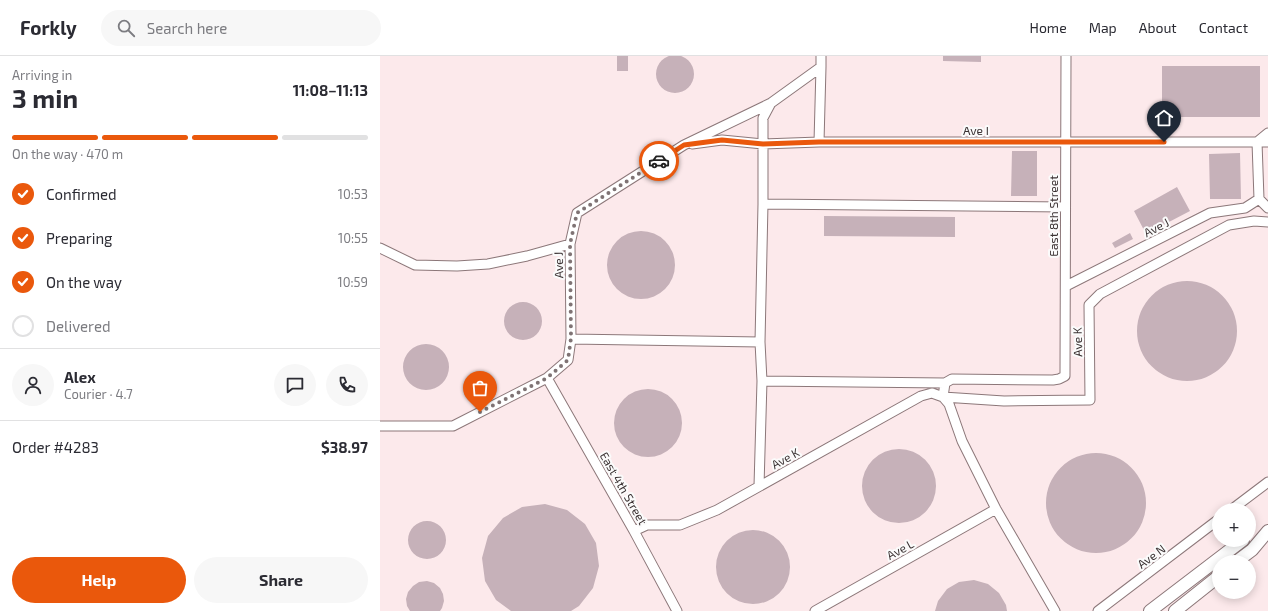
<!DOCTYPE html>
<meta charset="utf-8">
<style>
body{margin:0;font-family:"Exo 2",sans-serif;background:#f7f7f7;color:#2b2b33;height:100vh;display:flex;flex-direction:column;font-size:15px;white-space:nowrap}
*{box-sizing:border-box;margin:0}
p{font-size:13px;color:#7c7c81}
.icon{flex:none;width:22px;height:22px;fill:none;stroke:currentColor;stroke-width:2;stroke-linecap:round;stroke-linejoin:round}
.map{position:relative;flex:1;overflow:hidden}
.sheet{display:flex;flex-direction:column;background:#fff;width:380px}
.sheet>*{flex:none}
.tools{position:absolute;left:832px;top:447px;display:grid;gap:8px}
.tools a{display:grid;place-items:center;width:44px;height:44px;border-radius:50%;background:#fff;box-shadow:0 2px 10px #0003;font-size:20px}
.pin{position:absolute;display:grid;place-items:center;width:34px;height:34px;color:#fff;margin:-41px -17px;border-radius:50% 50% 50% 0;rotate:-45deg;box-shadow:0 0 4px #0007}
.pin .icon{rotate:45deg}
.courier{position:absolute;display:grid;place-items:center;width:40px;height:40px;margin:-20px;border:3px solid #ea580c;border-radius:50%;background:#fff;color:#222;box-shadow:0 1px 5px #0007}
.summary em{font-style:normal;font-weight:700}
.summary div{display:flex;flex-direction:column-reverse}
.summary{display:flex;align-items:center;justify-content:space-between;height:68px;padding:0 12px}
h1{font-size:26px;font-weight:700;line-height:30px}
.bar{display:grid;grid-template-columns:repeat(4,1fr);gap:6px 4px;align-content:center;height:48px;padding:0 12px}
.bar i{height:5px;border-radius:3px;background:#e1e1e2}
.bar .active{background:#ea580c}
.bar p{grid-column:span 4}
.line{display:flex;align-items:center;gap:10px;padding:0 12px;border-top:1px solid #e1e1e2}
.line div{flex:1}
.round{display:grid;place-items:center;flex:none;width:42px;height:42px;border-radius:21px;background:#f7f7f7}
ol{padding:0 12px;list-style:none}
li{display:flex;align-items:center;gap:12px;height:44px}
li p{margin-inline-start:auto}
li .icon{padding:4px;border-radius:50%;background:#ea580c;color:#fff;stroke-width:4}
li:last-child{color:#7c7c81}
li i{width:22px;height:22px;border:2px solid #e1e1e2;border-radius:50%}
.action{display:flex;gap:8px;margin-top:auto;padding:8px 12px}
.action a{flex:1;height:46px;border-radius:24px;background:#ea580c;color:#fff;font-size:16px;font-weight:700;line-height:46px;text-align:center}
.action a+a{background:#f7f7f7;color:#2b2b33}
header{display:flex;align-items:center;gap:24px;box-sizing:border-box;height:56px;padding:0 20px;background:#fff;border-bottom:1px solid #e1e1e2}
header strong{font-size:19px}
nav{display:flex;gap:22px;margin-inline-start:auto;font-size:14px}
.search{width:280px;height:36px;background:#f7f7f7;display:flex;align-items:center;gap:10px;box-sizing:border-box;padding:0 14px;border-radius:22px;color:#7c7c81;font-size:15px}
main{display:flex;flex:1;min-height:0}
.map>svg:first-child{display:block}
</style>
<header>
<strong>Forkly</strong>
<div class="search"><svg class="icon" aria-label="search" viewBox="0 0 24 24"><circle cx="10" cy="10" r="6"/><path d="M15 15l6 6"/></svg>Search here</div>
<nav><a>Home</a><a>Map</a><a>About</a><a>Contact</a></nav>
</header>
<main>
<section class="sheet">
<div class="summary"><div><h1>3 min</h1><p>Arriving in</p></div><em>11:08–11:13</em></div>
<div class="bar"><i class="active"></i><i class="active"></i><i class="active"></i><i></i><p>On the way · 470 m</p></div>
<ol>
<li><svg class="icon" aria-label="check" viewBox="0 0 24 24"><path d="M5 12l5 5 9-10"/></svg>Confirmed<p>10:53</p></li>
<li><svg class="icon" aria-label="check" viewBox="0 0 24 24"><path d="M5 12l5 5 9-10"/></svg>Preparing<p>10:55</p></li>
<li><svg class="icon" aria-label="check" viewBox="0 0 24 24"><path d="M5 12l5 5 9-10"/></svg>On the way<p>10:59</p></li>
<li><i></i>Delivered</li>
</ol>
<div class="line" style="height:72px"><a class="round"><svg class="icon" aria-label="person" viewBox="0 0 24 24"><circle cx="12" cy="8" r="4"/><path d="M4 21q1-7 8-7t8 7"/></svg></a><div><b>Alex</b><p>Courier · 4.7</p></div><a class="round"><svg class="icon" aria-label="chat" viewBox="0 0 24 24"><path d="M4 5h16v11H9l-5 4z"/></svg></a><a class="round"><svg class="icon" aria-label="phone" viewBox="0 0 24 24"><path d="M5 4h4l2 5-3 2q2 4 5 5l2-3 5 2v4C11 20 4 13 5 4z"/></svg></a></div>
<div class="line" style="height:52px"><div>Order #4283</div><b>$38.97</b></div>
<div class="action"><a>Help</a><a>Share</a></div>
</section>
<div class="map">
<svg width="888" height="555" viewBox="0 0 888 555">
<rect width="100%" height="100%" fill="#fce9eb"/>
<path fill="#c6b1b9" d="M276 18a19 19 0 1 1 38 0a19 19 0 1 1-38 0Z
M237,0H248V15H237Z
M563,0H601V6L563,5Z
M782,10H880V61H782Z
M632,95H657V140H631Z
M860,97L861,143H830L829,98Z
M797,131L810,155L766,178L754,155Z
M444,160L575,161V181L444,180Z
M227 209a34 34 0 1 1 68 0a34 34 0 1 1-68 0Z
M750,177L753,183L735,192L732,187Z
M757 275a50 50 0 1 1 100 0a50 50 0 1 1-100 0Z
M124 265a19 19 0 1 1 38 0a19 19 0 1 1-38 0Z
M23 311a23 23 0 1 1 46 0a23 23 0 1 1-46 0Z
M234 367a34 34 0 1 1 68 0a34 34 0 1 1-68 0Z
M482 430a37 37 0 1 1 74 0a37 37 0 1 1-74 0Z
M666 447a50 50 0 1 1 100 0a50 50 0 1 1-100 0Z
M165,448L187,454L205,468L216,487L219,510L213,532L199,550L191,555H131L116,544L105,525L102,502L108,480L123,462L142,451Z
M28 484a19 19 0 1 1 38 0a19 19 0 1 1-38 0Z
M336 511a37 37 0 1 1 74 0a37 37 0 1 1-74 0Z
M594,524L608,528L619,537L626,549L627,555H555L558,545L567,533L579,526Z
M47,525L54,527L60,532L63,538L64,545L62,552L60,555H30L27,550L26,543L28,536L33,530L39,526Z"/>
<g fill="none" stroke-linecap="round" stroke-linejoin="round">
<defs>
<path id="minor" d="M888,77L877,86L879,143L888,152
M439,86L441,11
M312,88L342,84L383,88L439,86H888
M383,148L685,151
M0,192L35,209L77,210L108,208L147,200L190,188
M686,230L830,157L865,152L879,143
M191,283L380,286
M167,322L254,475L297,555
M382,325L565,327L563,341L624,345L710,344L709,249L720,238L849,169L874,165L888,166
M565,327L572,323L673,324L679,323L685,320L686,0
M0,370H73L167,322L188,304L191,283L190,188L197,157L304,89L391,47L441,11V0
M379,430L382,325L380,286L383,148V62L391,47
M851,454L888,426
M254,475L267,469H300L337,454L541,340L552,337L563,341L569,348L582,385L616,453L675,555
M435,555L616,453
M718,555L839,463"/>
<path id="major" d="M856,506L872,494L888,475
M770,555L863,484
M795,555L839,520"/>
</defs>
<use href="#minor" stroke="#8c7779" stroke-width="11"/>
<use href="#major" stroke="#8c7779" stroke-width="14"/>
<use href="#minor" stroke="#fff" stroke-width="9"/>
<use href="#major" stroke="#fff" stroke-width="12"/>
</g>
<g fill="none" stroke-linecap="round" stroke-linejoin="round">
<path stroke="#7f7374" stroke-width="4" stroke-dasharray="0 7.2" d="M100,356L167,322L188,304L191,282L190,188L197,157L279,105"/>
<path stroke="#ea580c" stroke-width="5" d="M279,105L304,89L342,84L383,88L439,86H784"/>
</g>
<g text-anchor="middle" dominant-baseline="central" stroke-width="4" stroke-linejoin="round" paint-order="stroke">
<g font-size="12" fill="#3c3334" stroke="#fbfbfb">
<text x="596" y="74">Ave I</text>
<text transform="translate(673 160) rotate(-90)">East 8th Street</text>
<text transform="translate(776 171) rotate(-27)">Ave J</text>
<text transform="translate(178 209) rotate(-91)">Ave J</text>
<text transform="translate(697 286) rotate(-91)">Ave K</text>
<text transform="translate(405 402) rotate(-29)">Ave K</text>
<text transform="translate(244 432) rotate(60)">East 4th Street</text>
<text transform="translate(520 493) rotate(-29)">Ave L</text>
<text transform="translate(771 500) rotate(-37)">Ave N</text>
</g>
</g>
</svg>
<div class="tools">
<a>+</a>
<a>−</a>
</div>
<div class="pin" style="left:100px;top:356px;background:#ea580c"><svg class="icon" aria-label="bag" viewBox="0 0 24 24"><path d="M5 8h14l-1 12H6zM9 8a3 3 0 0 1 6 0"/></svg></div>
<div class="pin" style="left:784px;top:86px;background:#1f2937"><svg class="icon" aria-label="home" viewBox="0 0 24 24"><path d="M3 11l9-7 9 7M6 9v11h12V9"/></svg></div>
<div class="courier" style="left:279px;top:105px"><svg class="icon" aria-label="car" viewBox="0 0 24 24"><path d="M5 17H2v-5l4-1 3-4h7l3 4 3 1v5h-3M9 17h6M6 11h13"/><circle cx="7" cy="17" r="2"/><circle cx="17" cy="17" r="2"/></svg></div>
</div>
</main>
